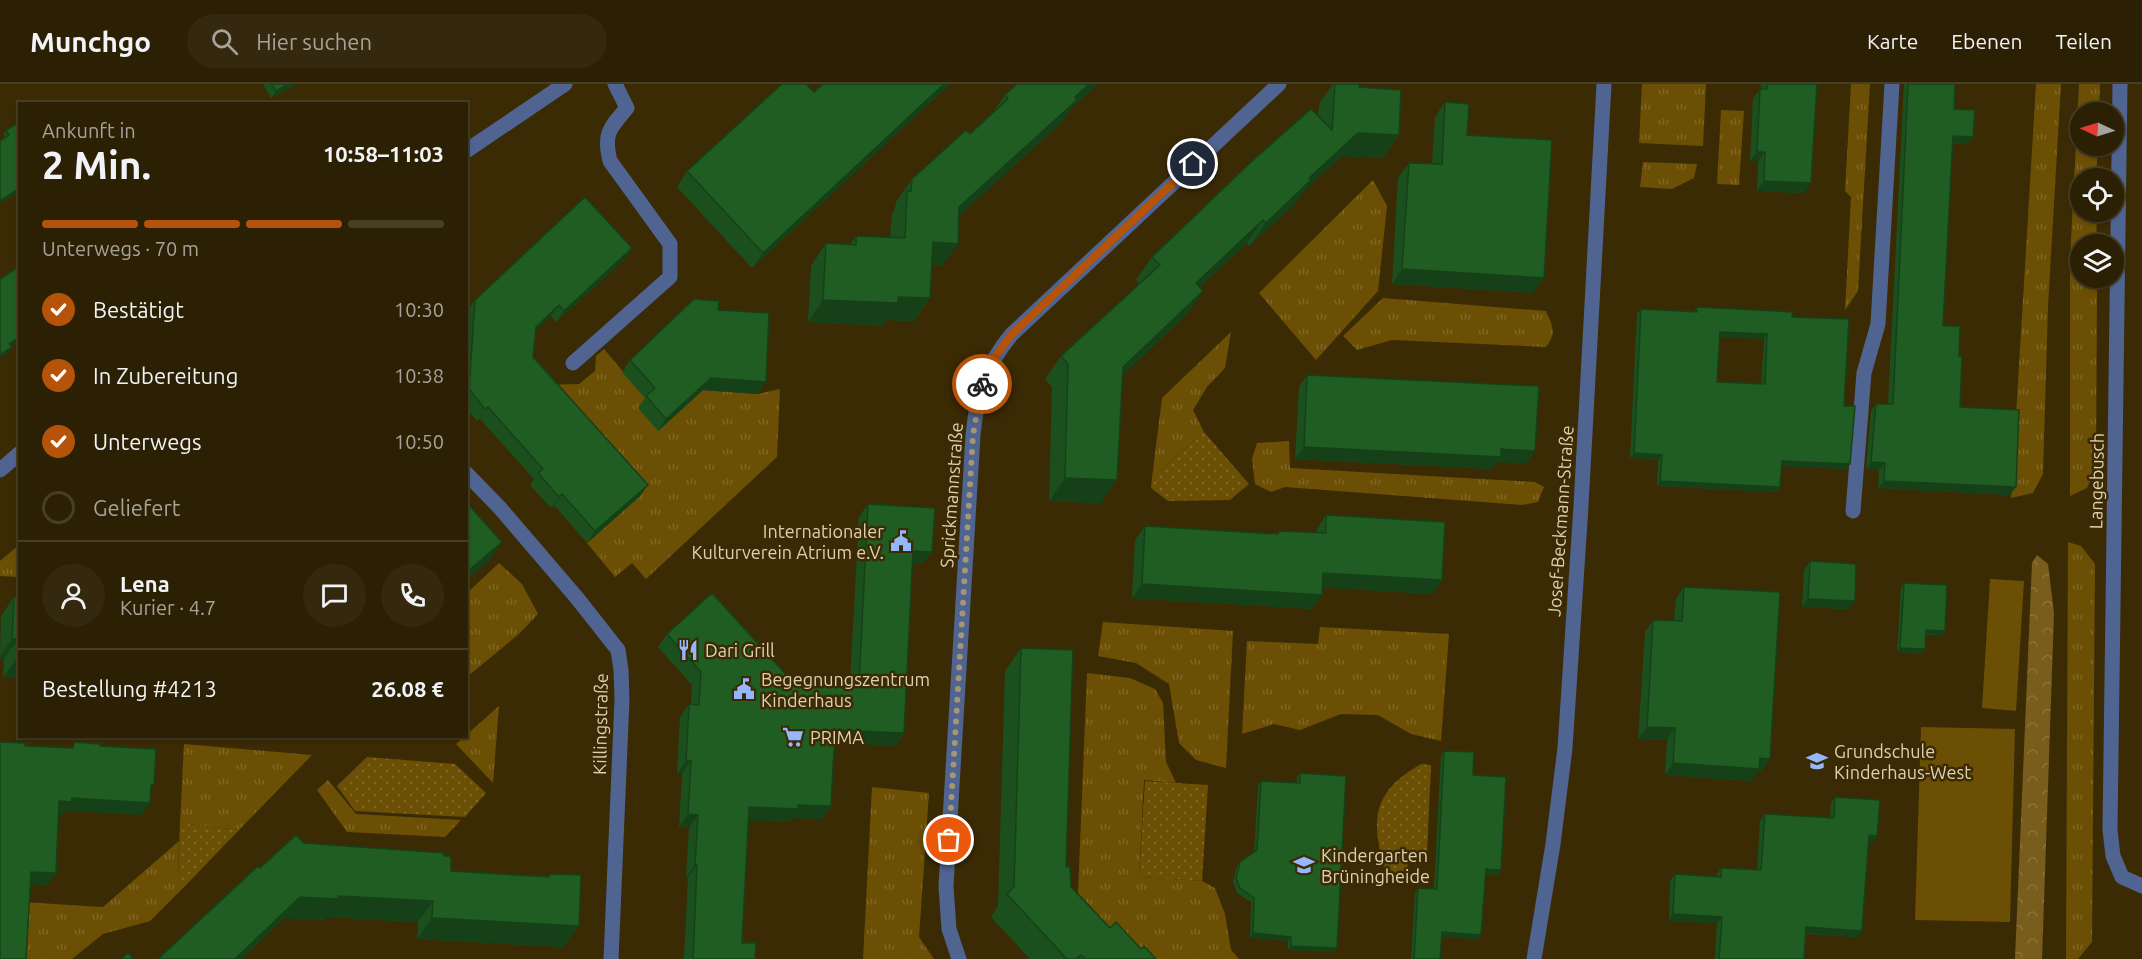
<!DOCTYPE html>
<html lang="de">
<meta charset="utf-8">
<style>
body{margin:0;font-family:Ubuntu,sans-serif;background:#34280e;color:#f1f3f6;height:100vh;display:flex;flex-direction:column;font-size:22px;white-space:nowrap}
*{box-sizing:border-box;margin:0}
p{font-size:20px;color:#a6a39a}
.icon{flex:none;width:33px;height:33px;fill:none;stroke:currentColor;stroke-width:2;stroke-linecap:round;stroke-linejoin:round}
.map{position:relative;flex:1;overflow:hidden}
.side{position:absolute;left:18px;top:18px;width:450px;height:636px;display:flex;flex-direction:column;background:#2c2004;border-radius:0px;box-shadow:0 2px 4px #0004,0 0 0 2px #483e26}
.side>*{flex:none}
.needle{width:39px;rotate:274deg}
.fabs{position:absolute;left:2070px;top:18px;display:grid;gap:12px}
.fabs a{display:grid;place-items:center;width:54px;height:54px;border-radius:50%;background:#2c2004;box-shadow:0 2px 4px #0004,0 0 0 2px #483e26;font-size:30px}
.pin{position:absolute;display:grid;place-items:center;width:51px;height:51px;color:#fff;margin:-26px;border:3px solid #fff;border-radius:50%;box-shadow:0 2px 6px #0007}
.courier{position:absolute;display:grid;place-items:center;width:60px;height:60px;margin:-30px;border:4px solid #b45309;border-radius:50%;background:#fff;color:#222;box-shadow:0 2px 8px #0007}
.overview em{font-style:normal;font-weight:700}
.overview div{display:flex;flex-direction:column-reverse}
.overview{display:flex;align-items:center;justify-content:space-between;height:102px;padding:0 24px}
h1{font-size:39px;font-weight:700;line-height:45px}
.bar{display:grid;grid-template-columns:repeat(4,1fr);gap:9px 6px;align-content:center;height:72px;padding:0 24px}
.bar i{height:8px;border-radius:4px;background:#483e26}
.bar .selected{background:#b45309}
.bar p{grid-column:span 4}
.line{display:flex;align-items:center;gap:15px;padding:0 24px;border-top:2px solid #483e26}
.line div{flex:1}
.round{display:grid;place-items:center;flex:none;width:63px;height:63px;border-radius:32px;background:#34280e}
ol{padding:0 24px;list-style:none}
li{display:flex;align-items:center;gap:18px;height:66px}
li p{margin-inline-start:auto}
li .icon{padding:6px;border-radius:50%;background:#b45309;color:#fff;stroke-width:4}
li:last-child{color:#a6a39a}
li i{width:33px;height:33px;border:3px solid #483e26;border-radius:50%}
header{display:flex;align-items:center;gap:36px;box-sizing:border-box;height:84px;padding:0 30px;background:#2c2004;border-bottom:2px solid #483e26}
header strong{font-size:28px}
nav{display:flex;gap:33px;margin-inline-start:auto;font-size:21px}
.search{width:420px;height:54px;background:#34280e;display:flex;align-items:center;gap:15px;box-sizing:border-box;padding:0 21px;border-radius:33px;color:#a6a39a;font-size:22px}
.map>svg:first-child{display:block}
</style>
<header>
<strong>Munchgo</strong>
<div class="search"><svg class="icon" aria-label="search" viewBox="0 0 24 24"><circle cx="10" cy="10" r="6"/><path d="M15 15l6 6"/></svg>Hier suchen</div>
<nav><a>Karte</a><a>Ebenen</a><a>Teilen</a></nav>
</header>
<div class="map">
<svg width="2142" height="875" viewBox="0 0 2142 875">
<defs>
<pattern id="grass-tufts" width="24" height="20" patternUnits="userSpaceOnUse" patternTransform="scale(1.5)"><rect width="24" height="20" fill="#6b4f04"/><path d="M3 7l-1-3M5 7V3M7 7l1-3M15 17l-1-3M17 17v-4M19 17l1-3" fill="none" stroke="#806726"/></pattern>
<pattern id="forest-crowns" width="20" height="18" patternUnits="userSpaceOnUse" patternTransform="scale(1.5)"><rect width="20" height="18" fill="#795d1c"/><path d="M2 6a3 3 0 1 1 6 0M12 15a3 3 0 1 1 6 0" fill="none" stroke="#8c733a"/></pattern>
<pattern id="park-dots" width="8" height="8" patternUnits="userSpaceOnUse" patternTransform="scale(1.5)"><rect width="8" height="8" fill="#6b4f04"/><path d="M2 2h.1M6 6h.1" fill="none" stroke="#806726" stroke-width="1.8" stroke-linecap="round"/></pattern>
</defs>
<rect width="100%" height="100%" fill="#3b2b05"/>
<path fill="url(#grass-tufts)" d="M1642,0H1706L1703,62L1639,59Z
M1851,0H1870L1858,207L1845,226L1851,113L1845,107Z
M2036,0H2061L2048,222L2043,390L2033,409L2011,414Z
M2079,0H2100L2099,28H2080V62H2098L2096,94H2080V128H2096L2097,160H2080V194H2097L2096,383L2087,404L2070,412V176Z
M1721,26L1744,27L1739,101L1717,100Z
M1643,78L1697,80L1694,94L1672,105L1640,103Z
M1373,96L1387,122L1378,207L1316,276L1259,209Z
M1383,214L1546,227C1553,243 1557,248 1546,263L1392,256L1357,266L1343,252Z
M1231,248L1225,284L1207,303L1193,326L1204,348L1152,394L1162,314Z
M604,265L647,316L703,306L758,310L780,305L777,373L646,495L632,479L615,493L587,459L640,412L540,301L579,300L595,287L596,272Z
M1289,357L1290,384L1535,398L1544,403L1538,418L1522,421L1285,403L1271,408L1255,400L1252,375L1257,359Z
M2068,458L2081,462L2095,480L2092,858L2078,875H2066Z
M19,461V493L0,492V477Z
M499,479L522,500L538,530L519,550L467,593V509Z
M1103,538L1233,547L1226,684L1196,676L1179,659L1169,600L1136,579L1098,572Z
M1320,543L1449,550L1441,657L1411,650L1378,631L1341,630L1300,646L1274,640L1242,650L1247,557L1318,560Z
M1087,589L1130,594L1155,605L1163,619L1166,678L1176,699L1144,696L1139,793L1202,797L1215,804L1225,830L1231,866L1239,875H1140L1078,809Z
M499,622L493,699L456,660Z
M184,660L312,671L239,746L180,739Z
M328,696L356,730L461,736L445,753L347,748L317,706Z
M872,703L929,709L919,853L934,875H863Z
M179,757L178,794L189,798L150,837L103,850L72,875H18L21,818L103,823Z"/>
<path fill="url(#forest-crowns)" d="M2037,471L2048,480L2054,529L2042,875H2015L2032,479Z"/>
<path fill="url(#park-dots)" d="M1204,348L1249,400L1230,416L1168,417L1151,404L1152,394Z
M367,673L455,680L486,709L465,733L355,727L337,702Z
M1421,680L1431,681L1427,771L1408,770L1407,796L1386,790C1371,738 1370,709 1421,680Z
M1145,697L1208,701L1202,797L1139,793Z
M180,739L239,746L189,798L178,795Z"/>
<path fill="#6b4f04" d="M1990,495L2024,497L2016,627L1982,624Z
M1921,643L2015,645L2010,838L1915,836Z"/>
<g fill="none" stroke-linecap="round" stroke-linejoin="round">
<path stroke="#4f6491" stroke-width="15" d="M2120,0L2110,746L2113,772L2122,793L2142,802
M466,67L565,0
M573,279L670,193V160L610,77C603,49 610,44 627,24L615,0
M0,386L20,369
M466,389L500,424L577,514L618,566L621,586L622,615L611,875
M1853,427L1864,289L1878,240L1892,0
M959,875L949,845L946,802L973,351C977,310 985,283 1011,251L1279,0
M1534,875L1553,760L1565,664L1581,422L1604,0"/>
</g>
<path fill="#1b501e" fill-rule="evenodd" d="M263,0H296L271,14Z
M950,0L752,184L677,103L687,87L814,8Z
M1333,0H1359V3L1399,51L1383,74L1342,72L1303,108L1295,120L1249,162L1247,159L1200,203L1203,207L1187,230L1123,291L1101,419L1049,417L1052,303L1045,295L1061,272L1140,200L1136,196L1152,173L1318,32L1319,20Z
M1761,0H1817L1804,109L1757,107L1758,78L1750,77L1753,14L1761,5Z
M1904,0H1955L1954,25L1973,53L1967,60H1952L1943,242L1959,272L1960,323L2010,411L1878,404L1879,386H1866L1871,327L1876,320H1888Z
M1005,11L1071,25L1061,39L959,132L942,182H931L930,214L914,237L886,236L882,242L808,238L811,182L826,159L850,160L856,152L890,154L892,130L895,124L896,118L912,95L970,50L991,31Z
M1445,18L1467,51L1533,209L1392,200L1398,94L1409,79L1432,80L1435,33Z
M20,38V107L0,119V57L5,53L3,50L6,46Z
M632,164L624,176L556,238L551,232L535,247L533,273L640,412L587,459L554,421L551,424L530,401L534,395L480,335L477,337L466,324L467,227L475,216Z
M1697,223L1792,233L1844,322L1847,385L1782,382L1780,403L1777,408L1657,402L1658,376L1630,374L1637,230L1641,225L1694,228ZM1719,253L1764,255L1761,300L1717,298Z
M718,226L758,310L703,306L658,347L638,324L645,314L622,288L630,276Z
M1307,291L1527,379L1497,378L1492,385L1295,375L1299,303Z
M868,420L923,480H912L904,649L895,662L834,659L831,722L822,735L792,734L789,738L749,736L742,859L755,875H684L688,794H686L689,744L679,743L682,690H677L680,633L689,620L691,621L692,601L658,563L667,550L791,596L850,599L859,433Z
M1326,431L1433,510L1322,503L1312,525L1132,514L1135,456L1145,442L1277,450L1279,447L1316,449L1317,445Z
M1810,477L1849,525L1802,523L1804,486Z
M1904,499L1942,551H1925L1922,570L1897,568L1901,503Z
M1684,503L1762,687H1758L1751,697L1665,691L1667,656L1638,655L1645,548L1653,536L1674,537L1676,515Z
M14,513L20,514V594L3,593L4,575L0,574L1,532Z
M1021,564L1066,783L1071,803L1110,844L1156,875H1030L991,833L998,822L1005,587Z
M1444,667L1473,691L1501,786L1498,791L1485,790L1481,851L1478,855L1441,853L1440,875H1411L1415,808L1418,804L1434,805L1441,671Z
M1300,689L1337,864L1334,868L1288,866V857L1250,854L1251,818L1237,809L1233,798L1237,782L1240,778L1254,768L1258,701L1261,697L1297,699V693Z
M1835,713L1877,752L1873,759L1868,758L1858,853L1805,850L1804,875H1715L1717,839L1669,837L1670,797L1675,790L1717,793V790L1721,784L1757,786L1760,737L1765,730L1830,734L1831,719Z
M304,759L444,772L451,787L548,792L550,790L564,863L417,855L418,838L326,833L323,836L285,834L260,784Z"/>
<path fill="#164118" d="M288,0H296L271,14L276,7Z
M944,0H950L752,184L763,169Z
M1089,0H1098L1071,25L1061,39L944,146L959,123Z
M1358,49L1399,51L1383,74L1342,72L1303,108L1295,120L1249,162L1266,139L1309,94Z
M1953,52L1973,53L1967,60L1947,59Z
M1757,68H1765L1758,78L1750,77Z
M1764,97L1811,99L1804,109L1757,107Z
M20,104V107L0,119V117Z
M1263,136L1247,159L1179,222L1196,199Z
M933,158L958,160L942,182L917,181Z
M632,164L624,176L556,238L564,227Z
M1402,185L1544,194L1533,209L1392,200Z
M1203,207L1187,230L1107,306L1123,283Z
M898,213L930,214L914,237L886,236L882,242L808,238L823,216Z
M559,221L551,232L528,254L536,243Z
M1720,248L1767,250L1764,255L1716,253Z
M20,253V255L6,264L9,260Z
M12,263L9,268L0,273V271Z
M711,294L766,298L758,310L703,306L658,347L666,335Z
M1304,363L1501,365L1535,367L1527,379L1497,378L1492,385L1295,375Z
M1634,369L1662,371L1658,376L1630,374Z
M1782,377L1850,380L1847,385L1779,382Z
M1871,378L1885,379L1879,386H1866Z
M1065,394L1117,396L1101,419L1049,417Z
M1660,397L1780,403L1777,408L1657,402Z
M1884,397L2016,403L2010,411L1878,404Z
M648,401L640,412L587,459L595,447Z
M562,410L554,421L551,424L559,413Z
M502,458L489,477L469,494L466,498V490L468,487Z
M913,467L932,468L923,480H904Z
M1323,489L1442,496L1433,510L1314,503Z
M1142,500L1322,511L1312,525L1132,514Z
M1808,515L1855,517L1849,525L1802,523Z
M1926,546L1945,547L1942,551L1923,550Z
M12,555H18L4,575L0,574V572Z
M1900,564L1925,565L1922,570L1897,568Z
M17,574H20V594L3,593Z
M1647,643L1675,644L1667,656L1638,655Z
M835,646L904,649L895,662L826,659Z
M1760,674L1770,675L1762,687H1758L1751,697L1665,691L1673,679Z
M686,677H691L682,690H677Z
M72,714L150,719L141,731L65,727L62,731L50,730L59,717Z
M798,721L831,722L822,735L792,734L789,738L740,736L749,723Z
M688,730L698,731L689,744L679,743Z
M1869,751L1877,752L1873,759L1864,758Z
M695,781H697L688,794H686Z
M1486,785L1501,786L1498,791L1483,789Z
M31,788L56,789L47,802L22,800Z
M338,812L433,817L418,838L326,833L323,836L285,834L242,875H235L300,813Z
M1673,830L1722,833L1717,839L1669,837Z
M432,834L579,842L564,863L417,855Z
M1806,843L1862,847L1858,853L1801,849Z
M1442,848L1481,851L1478,855L1439,853Z
M1253,849L1291,853L1288,857L1250,854Z
M1291,862L1337,864L1334,868L1288,866Z"/>
<path fill="#1f5d23" stroke="#164118" stroke-width="1.5" fill-rule="evenodd" d="M272,0H288L276,7Z
M782,0H806L814,8L823,0H944L763,169L687,87Z
M1017,0H1089L1075,13L1077,16L959,123L958,160L933,158L930,214L898,213V219L823,216L826,159L856,161V152L905,154L907,107H911L912,95L966,46L970,50L1008,15L1005,11Z
M1335,0H1359V3L1401,6L1399,51L1358,49L1309,94L1311,96L1266,139L1263,136L1196,199L1203,207L1123,283L1117,396L1065,394L1068,280L1061,272L1160,181L1152,173L1251,78L1311,25L1332,46Z
M1767,0H1817L1811,99L1764,97L1765,68H1757L1760,5H1767Z
M1908,0H1955L1954,25L1975,26L1973,53L1953,52L1943,242H1960L1959,272L1962,273L1960,323L2019,326L2016,403L1884,397L1885,379L1871,378L1876,320H1893Z
M1445,18L1469,20L1467,51L1552,56L1544,194L1402,185L1409,79L1442,80Z
M20,38V104L0,117V57L9,51L6,46Z
M585,113L632,164L564,227L559,221L536,243L533,273L648,401L595,447L562,410L559,413L538,389L543,385L488,323L485,325L469,305L475,216Z
M20,182V253L9,260L12,263L0,271V195Z
M694,215L719,217L718,226L769,229L766,298L711,294L666,335L646,312L655,304L630,276Z
M1697,223L1793,228L1792,233L1849,235L1844,322H1855L1850,380L1782,377L1780,403L1660,397L1662,371L1634,369L1641,225L1697,228ZM1720,248L1767,250L1765,300L1717,298Z
M1307,291L1539,302L1535,367L1501,365V373L1304,363Z
M466,418L502,458L468,487L471,491L466,495Z
M868,420L935,424L932,468L913,467L904,649L835,646L831,722L798,721V725L749,723L742,859H756L755,875H693L697,781H695L698,731L688,730L691,677H686L689,620L699,621L701,588L667,550L712,509L791,596L859,600Z
M1326,431L1445,438L1442,496L1323,489L1322,511L1142,500L1145,442L1278,450L1279,447L1326,449Z
M1810,477L1856,480L1855,517L1808,515Z
M1904,499L1947,501L1945,547L1926,546L1925,565L1900,564Z
M1684,503L1780,508L1770,675L1760,674L1759,685L1673,679L1675,644L1647,643L1653,536L1682,537Z
M14,513L20,514V574H17L18,555H12Z
M1021,564L1073,566L1066,783H1070L1071,803L1110,844L1116,838L1141,865L1144,862L1156,875H1085L1081,871L1076,875H1067L1007,810L1014,803Z
M0,658L25,659V662L73,664L74,658L100,660V662L156,665L154,701H151L150,719L72,714L71,718L59,717L56,789L31,788L26,875H0Z
M1444,667L1474,668L1473,691L1506,693L1501,786L1486,785L1481,851L1442,848L1440,875H1414L1418,804L1437,805Z
M1300,689L1346,692L1337,864L1291,862V853L1253,849L1254,814L1240,804L1236,794L1240,778L1257,766L1261,697L1300,699Z
M1835,713L1880,716L1877,752L1869,751L1862,847L1806,843L1804,875H1719L1722,833L1673,830L1675,790L1721,793V784L1761,786L1765,730L1834,734Z
M296,751L304,759L444,769V772H451V787L549,793L550,790L581,791L579,842L432,834L433,817L338,812V815L300,813L235,875H158L258,782L260,784Z
M128,869L134,875H121Z"/>
<g fill="none" stroke-linecap="round" stroke-linejoin="round">
<path stroke="#a69674" stroke-width="6" stroke-dasharray="0 10.8" d="M949,756L973,351L982,300"/>
<path stroke="#b45309" stroke-width="8" d="M982,300L992,277L1011,251L1193,80"/>
</g>
<defs>
<symbol id="civic-bare" viewBox="-9 -9 18 18"><path d="M-.6-6.5H3V-4.5H.6V-3L4-1V1h2V6H-6V1h2V-1L-.6-3ZM-1.2 2.5V6h2.4V2.5Z" fill="#95b7fd" stroke="#3b2b05" stroke-width="2.5" paint-order="stroke"/></symbol>
<symbol id="restaurant-bare" viewBox="-9 -9 18 18"><path d="M-5-6h1v4h1v-4h1v4h1v-4h1v5L-1.5 .5V6h-2V.5L-5-1ZM5-6V6H3V1.5H1.5Q1.5-4 5-6Z" fill="#95b7fd" stroke="#3b2b05" stroke-width="2.5" paint-order="stroke"/></symbol>
<symbol id="supermarket-bare" viewBox="-9 -9 18 18"><path d="M-6-5.5h2.5l.6 2H6L4.5 2H-2.5L-4.4-4H-6ZM-1.5 3.2a1.3 1.3 0 1 0 .1 0ZM3 3.2a1.3 1.3 0 1 0 .1 0Z" fill="#95b7fd" stroke="#3b2b05" stroke-width="2.5" paint-order="stroke"/></symbol>
<symbol id="school-bare" viewBox="-9 -9 18 18"><path d="M0-5L7-2L0 1L-7-2ZM-4 1L0 2.5L4 1V4Q0 6-4 4Z" fill="#95b7fd" stroke="#3b2b05" stroke-width="2.5" paint-order="stroke"/></symbol>
</defs>
<g fill-rule="evenodd">
<use href="#civic-bare" x="886" y="442" width="30" height="30"/>
<use href="#restaurant-bare" x="673" y="551" width="30" height="30"/>
<use href="#civic-bare" x="729" y="590" width="30" height="30"/>
<use href="#supermarket-bare" x="778" y="638" width="30" height="30"/>
<use href="#school-bare" x="1802" y="662" width="30" height="30"/>
<use href="#school-bare" x="1289" y="766" width="30" height="30"/>
</g>
<g text-anchor="middle" dominant-baseline="central" stroke-width="5" stroke-linejoin="round" paint-order="stroke">
<g font-size="18" fill="#e0d0af" stroke="#3b2b05">
<text transform="translate(2096 397) rotate(-89)">Langebusch</text>
<text transform="translate(951 411) rotate(-86)">Sprickmannstraße</text>
<text transform="translate(1560 437) rotate(-86)">Josef-Beckmann-Straße</text>
<text transform="translate(600 640) rotate(-89)">Killingstraße</text>
</g>
<g font-size="18" fill="#e0d0af" stroke="#3b2b05" text-anchor="start">
<text x="884" y="447" text-anchor="end">Internationaler<tspan x="884" dy="21">Kulturverein Atrium e.V.</tspan></text>
<text x="705" y="566">Dari Grill</text>
<text x="761" y="595">Begegnungszentrum<tspan x="761" dy="21">Kinderhaus</tspan></text>
<text x="810" y="653">PRIMA</text>
<text x="1834" y="667">Grundschule<tspan x="1834" dy="21">Kinderhaus-West</tspan></text>
<text x="1321" y="771">Kindergarten<tspan x="1321" dy="21">Brüningheide</tspan></text>
</g>
</g>
</svg>
<div class="fabs">
<a><svg class="needle" viewBox="-14 -14 28 28"><path d="M0-13l5 13h-10z" fill="#e53935"/><path d="M0 13l5-13h-10z" fill="#a6a39a"/></svg></a>
<a><svg class="icon" aria-label="locate" viewBox="0 0 24 24"><circle cx="12" cy="12" r="6"/><path d="M12 2v4M12 18v4M2 12h4M18 12h4"/></svg></a>
<a><svg class="icon" aria-label="layers" viewBox="0 0 24 24"><path d="M12 4l9 5-9 5-9-5zM3 14l9 5 9-5"/></svg></a>
</div>
<div class="pin" style="left:949px;top:756px;background:#ea580c"><svg class="icon" aria-label="bag" viewBox="0 0 24 24"><path d="M5 8h14l-1 12H6zM9 8a3 3 0 0 1 6 0"/></svg></div>
<div class="pin" style="left:1193px;top:80px;background:#1f2937"><svg class="icon" aria-label="home" viewBox="0 0 24 24"><path d="M3 11l9-7 9 7M6 9v11h12V9"/></svg></div>
<div class="courier" style="left:982px;top:300px"><svg class="icon" aria-label="bike" viewBox="0 0 24 24"><circle cx="6" cy="16" r="4"/><circle cx="18" cy="16" r="4"/><path d="M6 16l4-8h5l3 8M10 8l3 8H6M13 5h3"/></svg></div>
<section class="side">
<div class="overview"><div><h1>2 Min.</h1><p>Ankunft in</p></div><em>10:58–11:03</em></div>
<div class="bar"><i class="selected"></i><i class="selected"></i><i class="selected"></i><i></i><p>Unterwegs · 70 m</p></div>
<ol>
<li><svg class="icon" aria-label="check" viewBox="0 0 24 24"><path d="M5 12l5 5 9-10"/></svg>Bestätigt<p>10:30</p></li>
<li><svg class="icon" aria-label="check" viewBox="0 0 24 24"><path d="M5 12l5 5 9-10"/></svg>In Zubereitung<p>10:38</p></li>
<li><svg class="icon" aria-label="check" viewBox="0 0 24 24"><path d="M5 12l5 5 9-10"/></svg>Unterwegs<p>10:50</p></li>
<li><i></i>Geliefert</li>
</ol>
<div class="line" style="height:108px"><a class="round"><svg class="icon" aria-label="person" viewBox="0 0 24 24"><circle cx="12" cy="8" r="4"/><path d="M4 21q1-7 8-7t8 7"/></svg></a><div><b>Lena</b><p>Kurier · 4.7</p></div><a class="round"><svg class="icon" aria-label="chat" viewBox="0 0 24 24"><path d="M4 5h16v11H9l-5 4z"/></svg></a><a class="round"><svg class="icon" aria-label="phone" viewBox="0 0 24 24"><path d="M5 4h4l2 5-3 2q2 4 5 5l2-3 5 2v4C11 20 4 13 5 4z"/></svg></a></div>
<div class="line" style="height:78px"><div>Bestellung #4213</div><b>26.08 €</b></div>
</section>
</div>
